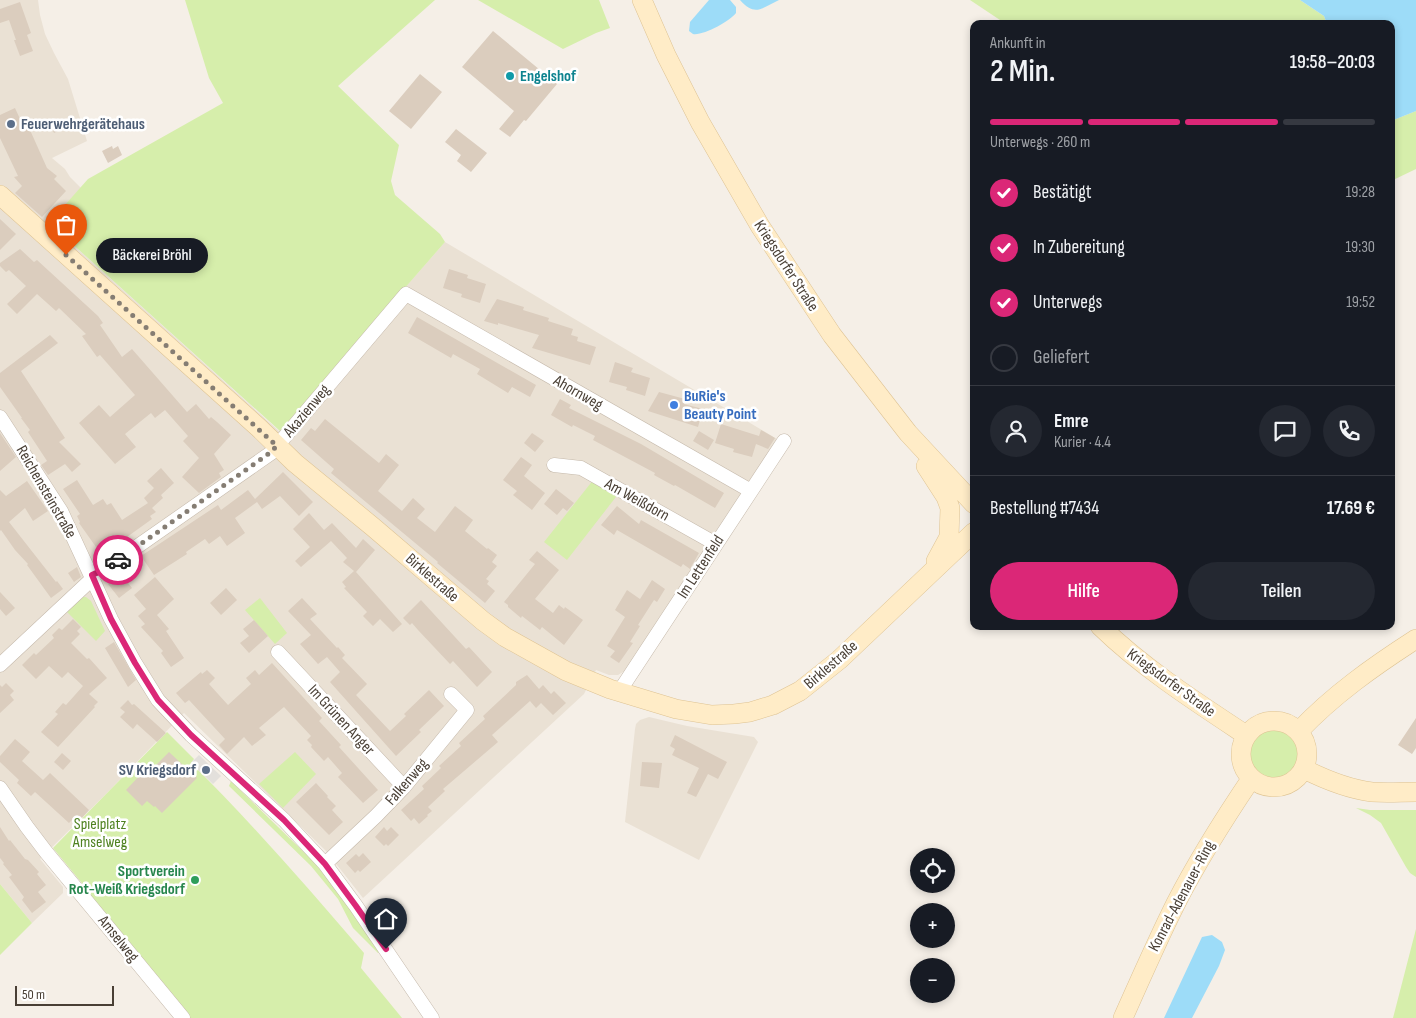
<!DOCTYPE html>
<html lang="de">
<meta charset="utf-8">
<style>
body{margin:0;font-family:"Sofia Sans Condensed",sans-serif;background:#242831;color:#f1f3f6;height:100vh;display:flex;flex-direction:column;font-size:19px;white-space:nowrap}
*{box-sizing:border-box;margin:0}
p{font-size:16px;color:#9ea1a6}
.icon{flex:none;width:28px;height:28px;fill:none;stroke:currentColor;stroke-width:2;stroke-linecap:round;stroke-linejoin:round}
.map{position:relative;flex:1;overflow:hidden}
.side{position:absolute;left:970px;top:20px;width:425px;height:610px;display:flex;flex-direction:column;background:#171b24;border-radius:10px;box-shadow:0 2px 8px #0003}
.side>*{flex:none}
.controls{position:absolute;left:910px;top:848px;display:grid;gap:10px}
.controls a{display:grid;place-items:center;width:45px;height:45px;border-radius:50%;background:#171b24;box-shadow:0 2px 8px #0003;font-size:25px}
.scale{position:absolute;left:15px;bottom:12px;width:99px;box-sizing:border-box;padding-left:5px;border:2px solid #493f35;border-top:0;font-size:14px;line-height:18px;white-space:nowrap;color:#493f35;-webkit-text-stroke:4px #fff;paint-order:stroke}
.pin{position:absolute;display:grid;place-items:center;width:42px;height:42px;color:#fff;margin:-51px -21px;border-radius:50% 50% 50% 0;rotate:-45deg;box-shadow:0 0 5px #0007}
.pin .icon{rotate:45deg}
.courier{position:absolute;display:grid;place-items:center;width:50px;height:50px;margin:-25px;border:4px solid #db2777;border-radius:50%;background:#fff;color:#222;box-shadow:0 1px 6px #0007}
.bubble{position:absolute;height:35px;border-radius:18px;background:#171b24;box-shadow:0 2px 8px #0003;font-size:16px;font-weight:600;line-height:35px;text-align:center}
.overview em{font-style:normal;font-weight:600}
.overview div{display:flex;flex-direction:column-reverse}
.overview{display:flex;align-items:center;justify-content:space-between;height:85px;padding:0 20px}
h1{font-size:32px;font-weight:600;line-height:38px}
.bar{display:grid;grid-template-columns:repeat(4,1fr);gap:8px 5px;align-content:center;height:60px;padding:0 20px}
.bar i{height:6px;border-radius:4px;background:#363941}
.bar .selected{background:#db2777}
.bar p{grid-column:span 4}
.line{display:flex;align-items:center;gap:12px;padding:0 20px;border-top:1px solid #363941}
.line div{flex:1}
.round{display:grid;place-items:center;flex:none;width:52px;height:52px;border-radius:26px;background:#242831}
ol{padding:0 20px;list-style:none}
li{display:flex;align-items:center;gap:15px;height:55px}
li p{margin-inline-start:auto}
li .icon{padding:5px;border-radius:50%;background:#db2777;color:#fff;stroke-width:4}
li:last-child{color:#9ea1a6}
li i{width:28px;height:28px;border:2px solid #363941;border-radius:50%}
.primary-button{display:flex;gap:10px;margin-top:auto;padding:10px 20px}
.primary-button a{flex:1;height:58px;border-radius:30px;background:#db2777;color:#fff;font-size:20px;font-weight:600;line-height:58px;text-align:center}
.primary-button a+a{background:#242831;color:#f1f3f6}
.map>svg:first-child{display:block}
</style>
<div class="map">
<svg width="1416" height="1018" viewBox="0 0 1416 1018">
<rect width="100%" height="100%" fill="#f5efe7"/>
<path fill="#eae1d4" d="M0,0H38L40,15L45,34L54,53L68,79L87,141L52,158L65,169L70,177L81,188L49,223L279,431L445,242L777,439L628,669L618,675H609L596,670L584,694L363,898L326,851L184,713L106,794L40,859L63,887V893L32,923L0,884Z
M649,717L687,726L754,737L758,742L699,860L625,822L635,729L636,724L640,720Z"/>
<path fill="#d6eeab" d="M185,0H435L338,86L399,145L391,181L395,195L440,234L445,242L280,431L49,223L88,179L223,103L209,78Z
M478,0H599L610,28L596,33L563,49Z
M970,0H1300L1324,16L1327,24H1006Z
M1416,111V169L1391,181V121Z
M594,479L619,493L567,560L544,542Z
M81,597H86L91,601L105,631L96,641L66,611Z
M260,598L287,633L275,644L245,610Z
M1249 754a25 25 0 1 1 50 0a25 25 0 1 1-50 0Z
M167,732L194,759L191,763C252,823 308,888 364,953L361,968L402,1018H190L90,899V893L53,848Z
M295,752L316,774L283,808L259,784Z
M231,781L314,862L332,883L380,951L378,953L353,928L338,899L311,866L229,786Z
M1356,808L1370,810H1416V877L1410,873L1406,867L1381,823L1370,815Z
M0,884L32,923L0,955Z
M1416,929V1018H1393Z"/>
<path fill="#e3e0dc" d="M199,755L221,776L213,784L191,763Z"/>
<path fill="#9ddcf8" d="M709,0H730L736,7V13C730,21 703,36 693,34L689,31L690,22Z
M740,0H779C762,8 755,17 740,0Z
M1300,0H1416V111L1391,121V24H1327L1324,16Z
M1212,935L1222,942L1225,950L1219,966L1192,1018H1164L1202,937Z"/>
<path fill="#dbcdbe" d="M20,2L31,33L27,35L33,51L20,56L14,40H16L9,20L0,23V9Z
M493,31L557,84L526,121L524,120L510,137L499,129L514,111L462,67Z
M420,74L442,92L411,129L389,111Z
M15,108L21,121L28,118L32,129L30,130L47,168L57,176L54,179L66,191L42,217L15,193L22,186L14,177L18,176L0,138V115Z
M56,119H60L64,128L54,133L49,122Z
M456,129L487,153L471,172L457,161L461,155L445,142Z
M112,146L113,149L118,146L122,155L108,163L102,151Z
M0,219L16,234L0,250Z
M20,249L34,262L37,260L98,316L103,323L100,325L122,357L132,349L187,412L196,404L209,419L211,417L217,422L231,435L214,454L224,470L219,473L221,477L199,493L182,477L199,458L183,441L188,436L165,410L155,418L151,413L125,434L136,447L115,464L79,423L99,405L110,417L135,395L100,355L97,357L82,336L86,334L59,308L56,311L37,294L17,314L7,304L26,286L9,270L6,272L0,266V263Z
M449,269L468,275L467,278L486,284L480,303L461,297L462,294L443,288Z
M497,299L524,307L523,310L549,318L548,321L573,329L571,335L578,337L577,341L596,347L590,365L532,348L539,335L498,323V325L484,321Z
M417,317L536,385L530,397L512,387L508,393L477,374L480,369L453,354L451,358L408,333Z
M50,335L58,343L21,371L65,438L59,442L81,464L72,472L65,464L48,475L41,465L47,461L28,432L30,430L21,418H22L0,387V373Z
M615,362L633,368L631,372L650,378L645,396L626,390L627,387L609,382Z
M659,392L685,399L684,404L703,409L698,427L648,411Z
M560,399L571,405L569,408L641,444L724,493L715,508L675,485L674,486L654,475L655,473L593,440L595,436L573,425L572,427L551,415Z
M325,419L379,463L386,454L399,465L378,491L402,511L413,498L425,509L417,518L435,532L455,506L473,520L465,531L487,549L488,548L497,555L492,562L497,566L486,579L489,581L487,584L495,591L485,603L437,563L438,562L331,473L334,469L301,440L311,428L315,431Z
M721,424L759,436L761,430L775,438L768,449L756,444L752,457L733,452L734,449L715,443Z
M699,431L714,440L708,450L693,441Z
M0,433L16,457L0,471Z
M532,433L544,441L535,452L524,443Z
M521,457L532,465L524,476L545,493L532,510L513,495L517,491L503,480Z
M161,468L174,483L161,495L163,498L152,508L156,512L150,516L152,519L120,542L115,535L96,547L79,523L80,522L77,516L80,514L63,489L77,480L93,505L103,499L107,505L111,503L122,520L148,503L151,507L144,498L154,488L147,481Z
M283,472L313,502L299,516L280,496L262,509L257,502L235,518L245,533L227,546L220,536L209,544L205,539L186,552L187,554L154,575L141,556L218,505L221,510L248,490L255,499Z
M27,481L48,511L33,521L25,508L9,522L56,582L57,581L63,589L51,598L27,565L28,564L15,550L1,530L0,531V490L6,496Z
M556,489L574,503L567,511L563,508L557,515L544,504Z
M617,506L639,524L641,520L699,553L690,569L683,564L681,567L617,530L614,535L601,525Z
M309,513L324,530L332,523L356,548L363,539L375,550L356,572L402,624L393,632L380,619L373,626L363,616L367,612L344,588L346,587L342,582L354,571L343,562L347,558L331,541L301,567L295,561L310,547L293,529Z
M537,551L559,570L535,599L553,613L559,605L564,609L565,607L583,620L564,645L542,627L540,630L522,616L521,618L508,607V605L504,602L535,564L529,560Z
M77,567L81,577L74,582L68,573Z
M121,574L132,588L119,598L108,584Z
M155,577L174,599L157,615L169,629L166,631L184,658L171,667L161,653L163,651L141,627L145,624L138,616L146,609L134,595Z
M652,580L665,589L657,602L654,600L638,625L640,626L630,642L633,643L619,663L610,657L615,651L607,646L625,617L615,610L627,590L640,599Z
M226,588L237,600L221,615L210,603Z
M0,592L15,608L6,616L0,609Z
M302,598L317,614L310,619L337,648L338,647L345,655L342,658L367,684L356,695L390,731L406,716L404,714L429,690L444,706L419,730L421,732L396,756L330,682L340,672L327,657L318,664L300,644L311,635L288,611Z
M421,600L466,649L469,647L492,672L477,687L453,661L450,664L418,630L412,623L410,625L403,618Z
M73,619L81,627L77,631L80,634L71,643L87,659L89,658L107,678L89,694L98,702L94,706L95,707L58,747L41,732L58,714L55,712L63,703L66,705L83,686L68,672L62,678L49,666L36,679L22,665L34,653L36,655L54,638L52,635L59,628L62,630Z
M254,620L268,636L249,653L240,643L249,636L243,629Z
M114,642L136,680L128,687L105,648Z
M272,663L322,718L319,721L341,745L339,747L378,790L363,803L338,777L342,773L328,757L324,761L311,747L312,745L307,740L311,736L284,707L259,728L266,735L252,746L244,737L227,754L219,745L225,739L189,700L185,703L176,693L201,672L202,674L207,670L215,678L209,684L228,705L251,684L246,678L255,670L259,675Z
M527,675L539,689L543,685L551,694L554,691L566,703L553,715L541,703L536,708L530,701L492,735L498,742L443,789L445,791L428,807L432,811L427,815L428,816L419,824L414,818L411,821L401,810L424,789L422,786L441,768L439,766L461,746L459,743L485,719L483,716L516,685V682Z
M6,683L14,691L10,695L14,700L0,713V685L2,687Z
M128,700L132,705L134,704L166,733L157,742L137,724L133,729L120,717L125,712L120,708Z
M1416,718V748L1412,754L1398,745Z
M675,735L727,762L718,779L708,774L696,797L687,793L699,768L672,755L675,749L670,746Z
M15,739L30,752L22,761L43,780L50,773L89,810L81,819L77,815L69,823L35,792L31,796L17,783L19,780L0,762V756Z
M169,752L197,778L162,813L155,806L154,807L147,801L142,806L126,790L143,772L146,775Z
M62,753L71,761L63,770L54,762Z
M642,762L662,763L659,788L640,786Z
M316,783L328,796L327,797L336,806L332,810L343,822L329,835L296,802Z
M0,827L9,841L10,840L25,859L28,860L39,872L37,874L46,885L38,892L46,902L32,913L22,900L24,897L9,877L12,875L3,864L4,863L0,858Z
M384,827L387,831L391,827L399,835L388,846L386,844L384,846L375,837Z
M363,853L371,862L360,872L358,870L355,873L346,863L356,854L359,857Z"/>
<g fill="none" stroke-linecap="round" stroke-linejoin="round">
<defs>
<path id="street" d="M0,417L61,511L111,619L135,663L158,700L191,735L284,820L325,864L356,906L432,1018
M554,465L581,468L716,544
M92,575L105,569L271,453L406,294L751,491
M278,652L404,787
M0,665L93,578
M619,692L784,441
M0,788L27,827L46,852L183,1018
M325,864L376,816L404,787L467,710L451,694"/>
<path id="secondary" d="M642,0L666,55L700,122L760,226L832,335L908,433L974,504
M0,195L259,428L295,463L373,527L483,621L505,637L566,671L610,689L676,709L712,715L734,714L750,712L773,705L800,691L839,660L974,532
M926,466L946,497L950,508L949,537L936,561
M1100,626C1143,668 1196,702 1246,735
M1241 754a33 33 0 1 1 66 0a33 33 0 1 1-66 0Z
M1299,731C1333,695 1374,666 1416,639
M1304,769C1326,780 1348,789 1372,792C1387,793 1401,792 1416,792
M1123,1018C1140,980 1157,941 1176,903C1198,860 1224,819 1251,779"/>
</defs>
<use href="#street" stroke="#c5b9ab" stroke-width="15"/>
<use href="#secondary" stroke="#dec393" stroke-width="20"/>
<use href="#street" stroke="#fff" stroke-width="14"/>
<use href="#secondary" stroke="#ffecc7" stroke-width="19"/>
</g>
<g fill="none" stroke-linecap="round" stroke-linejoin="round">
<path stroke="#857d73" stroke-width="5" stroke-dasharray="0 9" d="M66,255L277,446L267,455L118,560"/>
<path stroke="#db2777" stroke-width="6" d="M118,560L105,569L92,575L111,619L135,663L158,700L191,735L284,820L325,864L356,906L386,949"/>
</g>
<circle fill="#0f9aa8" stroke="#fff" stroke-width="2" cx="510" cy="76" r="5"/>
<g fill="#5c6f8a" stroke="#fff" stroke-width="2">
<circle cx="11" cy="124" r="5"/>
<circle cx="206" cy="770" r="5"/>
</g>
<circle fill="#3f7fe0" stroke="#fff" stroke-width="2" cx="674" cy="405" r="5"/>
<circle fill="#2e9e5b" stroke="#fff" stroke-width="2" cx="195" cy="880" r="5"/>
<g text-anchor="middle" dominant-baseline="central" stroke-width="5" stroke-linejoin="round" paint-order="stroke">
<g font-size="16" font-weight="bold" fill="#0d838f" stroke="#fff" text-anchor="start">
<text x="520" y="76">Engelshof</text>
</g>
<g font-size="16" font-weight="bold" fill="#4e5e75" stroke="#fff" text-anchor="start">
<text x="21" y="124">Feuerwehrgerätehaus</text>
<text x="196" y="770" text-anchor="end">SV Kriegsdorf</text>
</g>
<g font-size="16" fill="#493f35" stroke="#fff">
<text transform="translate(786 266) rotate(57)">Kriegsdorfer Straße</text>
<text transform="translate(578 393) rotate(30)">Ahornweg</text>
<text transform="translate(307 411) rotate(-50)">Akazienweg</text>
<text transform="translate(46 492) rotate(60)">Reichensteinstraße</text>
<text transform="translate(637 500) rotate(29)">Am Weißdorn</text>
<text transform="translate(701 567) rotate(-57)">Im Lettenfeld</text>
<text transform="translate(432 578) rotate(41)">Birklestraße</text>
<text transform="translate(831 665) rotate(-41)">Birklestraße</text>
<text transform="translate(1171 683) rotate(36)">Kriegsdorfer Straße</text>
<text transform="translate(341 720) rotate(47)">Im Grünen Anger</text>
<text transform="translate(407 782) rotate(-49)">Falkenweg</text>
<text transform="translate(1182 896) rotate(-62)">Konrad-Adenauer-Ring</text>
<text transform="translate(118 939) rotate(51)">Amselweg</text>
</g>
<g font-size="16" font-weight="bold" fill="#366cbe" stroke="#fff" text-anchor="start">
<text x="684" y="396">BuRie's<tspan x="684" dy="18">Beauty Point</tspan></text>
</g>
<g font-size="16" fill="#4f8221" stroke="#fff">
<text x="100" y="824">Spielplatz<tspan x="100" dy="18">Amselweg</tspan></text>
</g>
<g font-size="16" font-weight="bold" fill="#27864d" stroke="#fff" text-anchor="end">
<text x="185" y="871">Sportverein<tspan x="185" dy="18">Rot-Weiß Kriegsdorf</tspan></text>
</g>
</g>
</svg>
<div class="controls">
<a><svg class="icon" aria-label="locate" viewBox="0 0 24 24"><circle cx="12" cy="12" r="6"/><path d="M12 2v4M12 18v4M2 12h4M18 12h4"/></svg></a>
<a>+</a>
<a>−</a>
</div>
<div class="scale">50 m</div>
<div class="pin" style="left:66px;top:255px;background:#ea580c"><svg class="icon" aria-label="bag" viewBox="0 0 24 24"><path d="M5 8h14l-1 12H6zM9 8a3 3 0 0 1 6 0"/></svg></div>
<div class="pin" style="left:386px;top:949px;background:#1f2937"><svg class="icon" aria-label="home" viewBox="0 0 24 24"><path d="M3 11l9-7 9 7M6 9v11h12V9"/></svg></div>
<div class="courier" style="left:118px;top:560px"><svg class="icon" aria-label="car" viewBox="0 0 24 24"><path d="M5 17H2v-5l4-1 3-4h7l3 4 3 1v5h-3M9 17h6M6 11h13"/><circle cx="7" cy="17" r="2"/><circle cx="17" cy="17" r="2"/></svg></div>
<div class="bubble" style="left:96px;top:238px;width:112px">Bäckerei Bröhl</div>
<section class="side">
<div class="overview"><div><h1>2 Min.</h1><p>Ankunft in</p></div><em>19:58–20:03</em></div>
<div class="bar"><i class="selected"></i><i class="selected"></i><i class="selected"></i><i></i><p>Unterwegs · 260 m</p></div>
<ol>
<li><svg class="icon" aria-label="check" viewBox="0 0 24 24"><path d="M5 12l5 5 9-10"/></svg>Bestätigt<p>19:28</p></li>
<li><svg class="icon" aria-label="check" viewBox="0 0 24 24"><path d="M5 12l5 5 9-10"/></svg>In Zubereitung<p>19:30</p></li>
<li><svg class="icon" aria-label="check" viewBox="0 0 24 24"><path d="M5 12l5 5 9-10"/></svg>Unterwegs<p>19:52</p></li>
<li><i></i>Geliefert</li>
</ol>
<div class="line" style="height:90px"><a class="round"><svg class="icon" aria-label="person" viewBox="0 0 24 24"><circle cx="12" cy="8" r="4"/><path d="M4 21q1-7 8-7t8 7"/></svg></a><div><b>Emre</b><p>Kurier · 4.4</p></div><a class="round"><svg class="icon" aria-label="chat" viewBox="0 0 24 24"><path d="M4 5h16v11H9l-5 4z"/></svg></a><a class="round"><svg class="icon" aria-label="phone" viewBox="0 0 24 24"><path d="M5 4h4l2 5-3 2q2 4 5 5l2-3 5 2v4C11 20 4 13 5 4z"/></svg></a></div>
<div class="line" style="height:65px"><div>Bestellung #7434</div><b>17.69 €</b></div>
<div class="primary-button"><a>Hilfe</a><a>Teilen</a></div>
</section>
</div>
